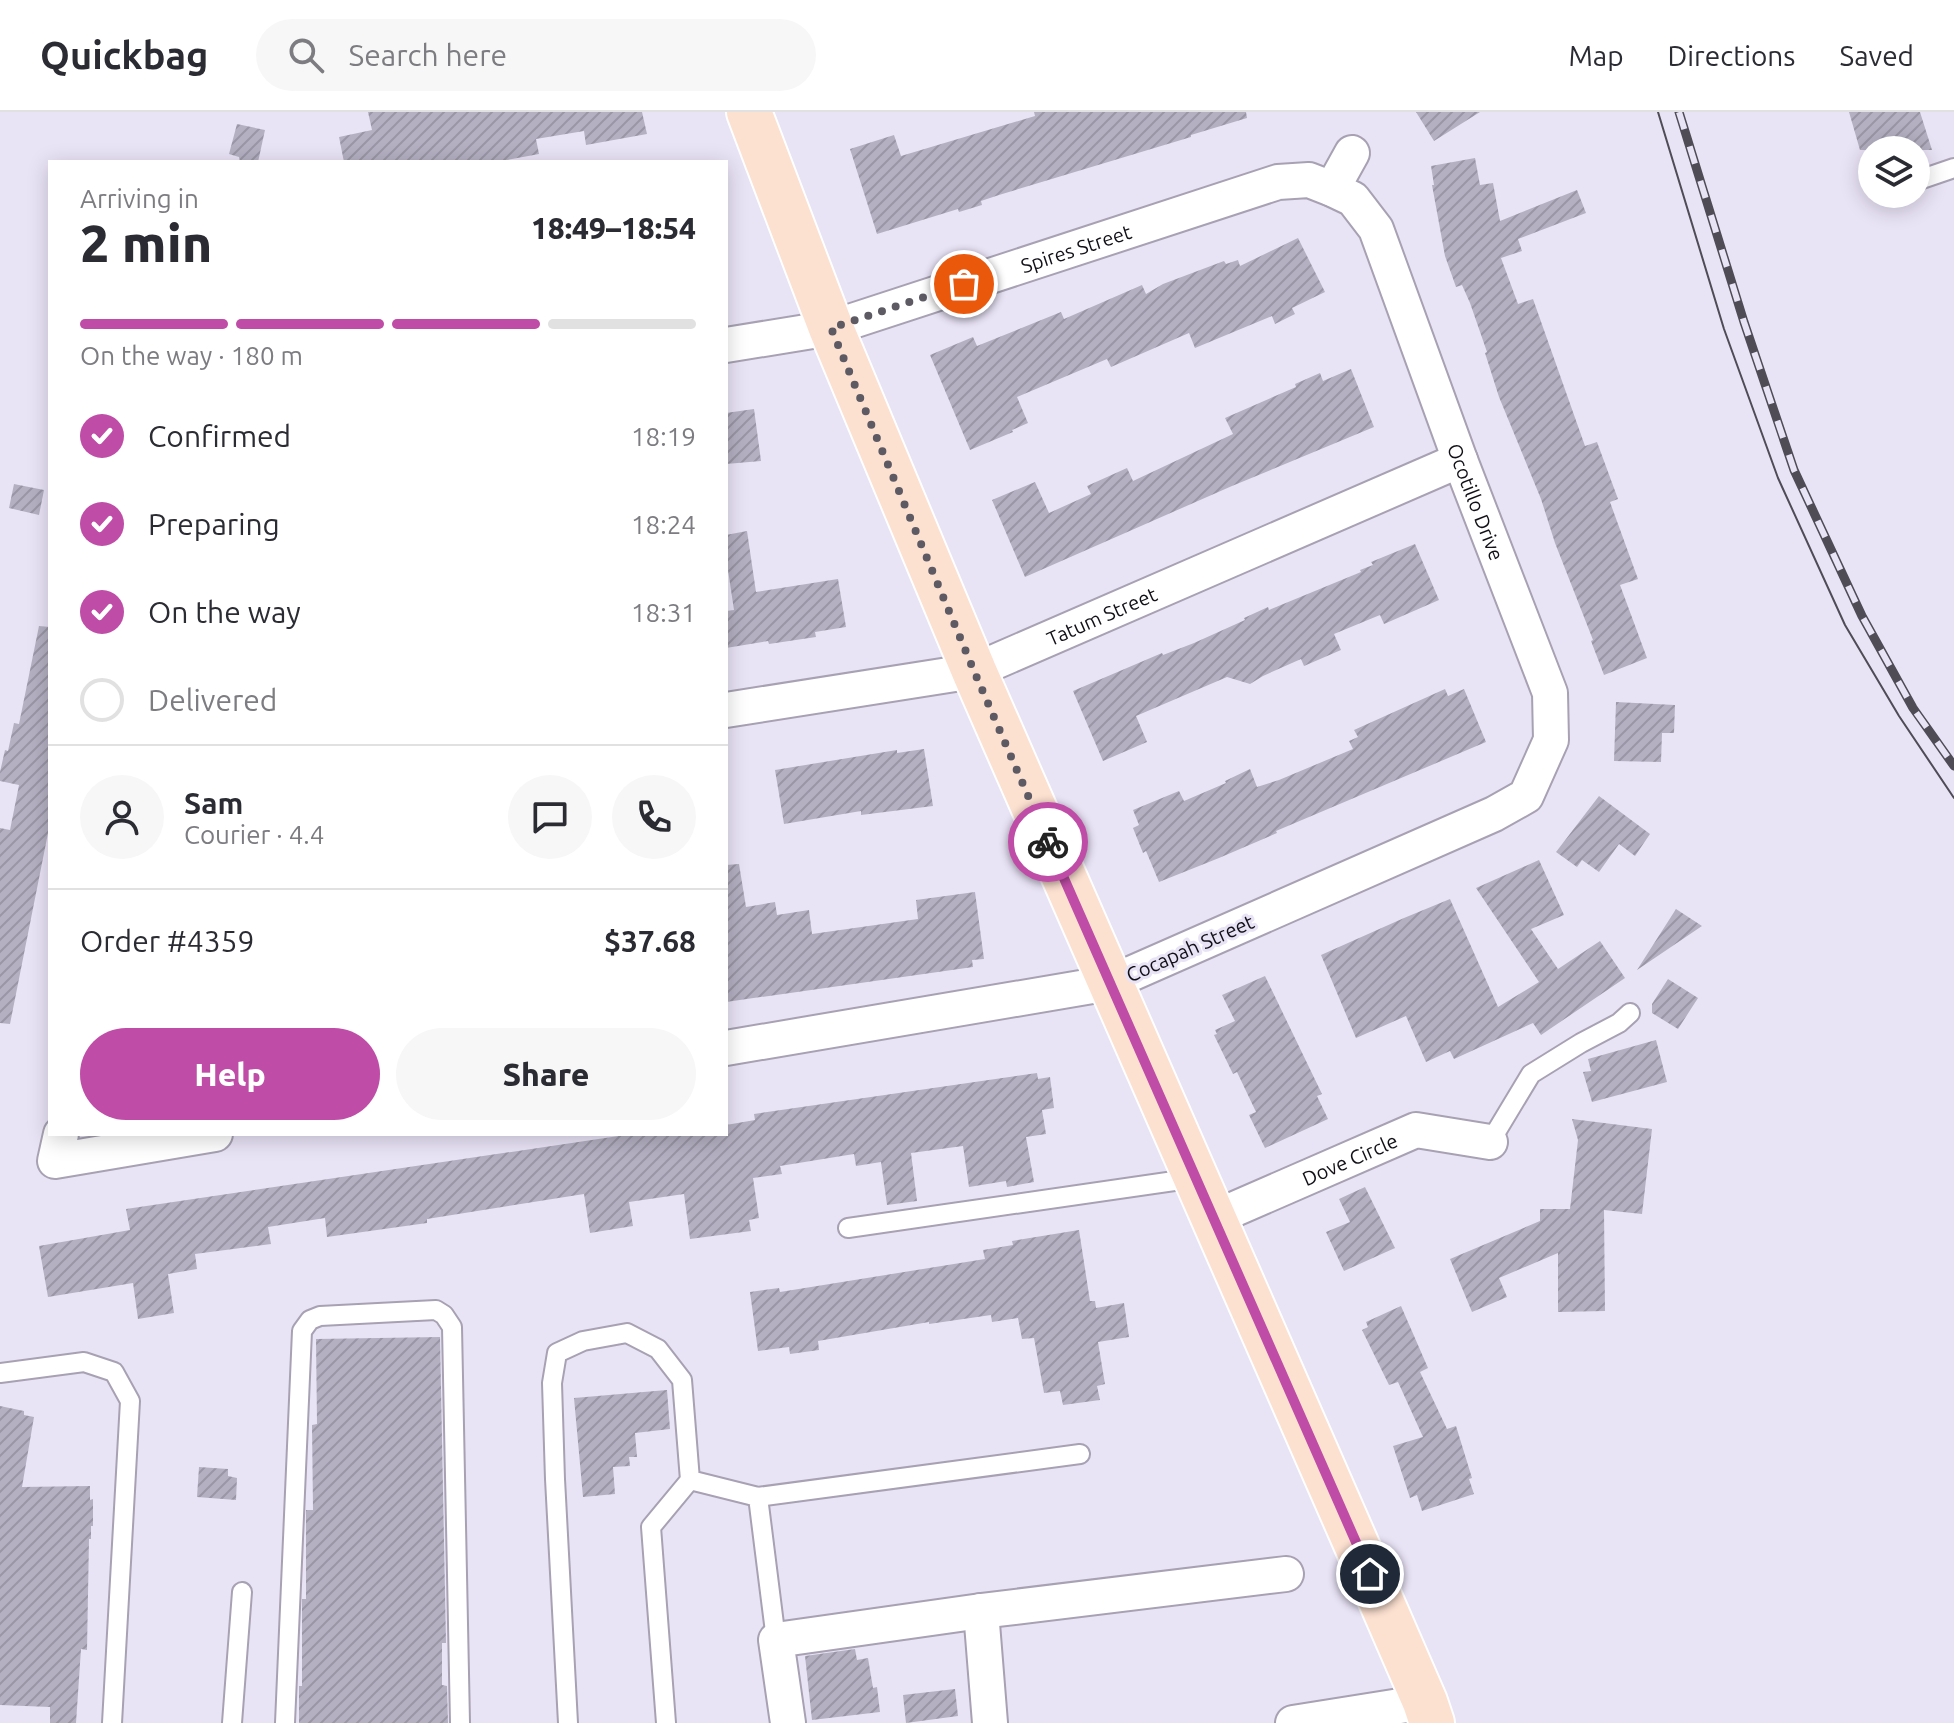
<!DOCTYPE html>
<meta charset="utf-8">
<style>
body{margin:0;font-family:Ubuntu,sans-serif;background:#f7f7f7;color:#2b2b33;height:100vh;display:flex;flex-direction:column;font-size:30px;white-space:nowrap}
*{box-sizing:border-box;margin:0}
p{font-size:26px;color:#7c7c81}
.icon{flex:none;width:44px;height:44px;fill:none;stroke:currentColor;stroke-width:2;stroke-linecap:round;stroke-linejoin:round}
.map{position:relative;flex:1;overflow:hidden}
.panel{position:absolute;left:48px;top:48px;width:680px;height:976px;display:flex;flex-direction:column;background:#fff;border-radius:0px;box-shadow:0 4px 20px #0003}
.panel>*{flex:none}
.controls{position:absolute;left:1858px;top:24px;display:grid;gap:16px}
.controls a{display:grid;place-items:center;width:72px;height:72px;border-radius:50%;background:#fff;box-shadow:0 4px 20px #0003;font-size:40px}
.pin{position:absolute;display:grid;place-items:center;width:68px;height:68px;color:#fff;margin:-34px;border:4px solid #fff;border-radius:50%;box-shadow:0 2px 8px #0007}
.courier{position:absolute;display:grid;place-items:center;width:80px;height:80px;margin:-40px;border:6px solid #bf4ca6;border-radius:50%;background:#fff;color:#222;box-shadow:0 2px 10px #0007}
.head em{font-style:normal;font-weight:800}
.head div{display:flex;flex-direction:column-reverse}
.head{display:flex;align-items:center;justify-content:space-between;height:136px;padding:0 32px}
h1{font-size:52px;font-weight:800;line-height:60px}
.bar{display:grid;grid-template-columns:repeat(4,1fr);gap:12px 8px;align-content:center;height:96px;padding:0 32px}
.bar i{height:10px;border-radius:6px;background:#e1e1e2}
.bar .on{background:#bf4ca6}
.bar p{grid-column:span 4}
.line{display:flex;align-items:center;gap:20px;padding:0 32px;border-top:2px solid #e1e1e2}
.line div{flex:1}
.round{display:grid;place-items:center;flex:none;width:84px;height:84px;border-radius:42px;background:#f7f7f7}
ol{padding:0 32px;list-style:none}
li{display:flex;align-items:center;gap:24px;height:88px}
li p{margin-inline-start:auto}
li .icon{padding:8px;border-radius:50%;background:#bf4ca6;color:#fff;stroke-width:4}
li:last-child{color:#7c7c81}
li i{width:44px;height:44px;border:4px solid #e1e1e2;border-radius:50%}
.cta{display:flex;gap:16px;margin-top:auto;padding:16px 32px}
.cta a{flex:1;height:92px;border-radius:48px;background:#bf4ca6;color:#fff;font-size:32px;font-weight:800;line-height:92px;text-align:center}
.cta a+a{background:#f7f7f7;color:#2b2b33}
header{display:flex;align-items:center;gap:48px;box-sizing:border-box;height:112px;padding:0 40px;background:#fff;border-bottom:2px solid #e1e1e2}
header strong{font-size:38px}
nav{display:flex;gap:44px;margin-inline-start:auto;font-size:28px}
.search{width:560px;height:72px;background:#f7f7f7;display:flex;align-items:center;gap:20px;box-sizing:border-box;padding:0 28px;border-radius:44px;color:#7c7c81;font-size:30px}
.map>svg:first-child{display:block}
</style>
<header>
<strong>Quickbag</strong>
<div class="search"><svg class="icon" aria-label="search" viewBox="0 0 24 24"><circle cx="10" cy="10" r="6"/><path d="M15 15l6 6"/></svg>Search here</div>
<nav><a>Map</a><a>Directions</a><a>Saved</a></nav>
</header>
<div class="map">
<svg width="1954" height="1611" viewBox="0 0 1954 1611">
<defs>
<pattern id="building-hatch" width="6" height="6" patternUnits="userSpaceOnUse" patternTransform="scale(2)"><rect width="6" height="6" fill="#b4b0c2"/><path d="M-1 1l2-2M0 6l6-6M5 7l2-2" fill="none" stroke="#9a96a6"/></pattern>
</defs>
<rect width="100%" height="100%" fill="#e9e3f6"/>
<path fill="url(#building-hatch)" d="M368,0H642L647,22L586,33L584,19L536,27L539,42L496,50H344L339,25L372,18Z
M1034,0H1246L1247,6L1191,23V25L999,83L981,89L982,93L959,100L958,97L877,122L850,37L894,23L901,44L1035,4Z
M1416,0H1480L1434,29Z
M1849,0H1920L1932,38H1860Z
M237,12L265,18L258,50H240L239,45L229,42Z
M1475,46L1480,73L1493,71L1500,109L1577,78L1586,101L1518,127L1522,139L1501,146L1518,192L1533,187L1585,334L1597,330L1618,387L1610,390L1638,467L1620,473L1647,546L1604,563L1591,529L1593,528L1555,431L1541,387L1499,285L1485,241L1487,240L1470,191L1462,173L1456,175L1445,144L1432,73H1434L1431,54Z
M1298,126L1325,180L1292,196L1295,202L1275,212L1272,204L1195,236L1189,221L1111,255L1107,247L1017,285L1028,311L1012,318L1013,320L970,338L930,243L973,225L977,234L1061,200L1064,207L1142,173L1146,182L1163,172L1224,149L1226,152L1238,148L1240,154Z
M1351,257L1374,315L1232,374L1025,465L992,388L1035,370L1049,401L1091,382L1087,374L1127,356L1133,369L1233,322L1225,306L1296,275L1295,272L1320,261L1323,269Z
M754,297L761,349L726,352V301Z
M14,372L44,378L39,403L9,396Z
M747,419L756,480L838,467L846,515L815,520L816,525L769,532L768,529L726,536V499L734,498L726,445V423Z
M1415,432L1439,488L1384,512L1380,503L1334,522L1341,538L1304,554L1301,547L1263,564L1250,572L1227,565L1136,604L1147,630L1103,649L1073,579L1162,541L1163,543L1194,531L1245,508L1244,506L1268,495L1269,498L1361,460L1360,458L1373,453L1371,450Z
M39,514L50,515V711L10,912L0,911V716L10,718L19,673L0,669V660L5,638L8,639L14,611L19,612Z
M1445,577L1448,584L1464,577L1486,630L1276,719L1277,721L1219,746L1159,770L1146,739L1143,741L1133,716L1139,713L1133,698L1179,679L1184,689L1226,671L1225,669L1250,657L1257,675L1279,668L1353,637L1349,629L1358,625L1354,618Z
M1616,590L1675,593L1674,621H1662L1661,650L1614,649Z
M924,637L933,694L861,703V699L784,712L775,658L897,638V641Z
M1599,684L1650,722L1635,744L1619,732L1599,760L1582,748L1577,755L1556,740Z
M1539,748L1564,803L1531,817L1558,857L1600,829L1625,866L1541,923L1533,911L1454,947L1450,939L1426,950L1406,904L1356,926L1321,843L1404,806L1450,787L1498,895L1539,870L1476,776Z
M739,752L746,795L775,790L777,803L809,798L812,822L918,807L916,788L975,780L984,847L972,848L973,855L726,890V753Z
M1676,797L1702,814L1637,858Z
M1265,864L1322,982L1317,984L1328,1007L1265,1036L1249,1003L1256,1000L1237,960L1233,962L1214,923L1217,922L1215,918L1235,909L1222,883Z
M1668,867L1698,886L1678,917L1652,901V892Z
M1656,928L1667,970L1592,990L1583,960L1591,959L1588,947Z
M1037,961L1038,967L1050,965L1054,996L1042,998L1046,1022L1026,1025L1034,1070L1007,1075L1006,1069L969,1075L963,1034L911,1041L917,1089L887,1093L881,1050L856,1054L854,1042L780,1054L782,1062L753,1066L759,1106L749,1108L751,1119L690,1127L684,1082L629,1090L633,1114L590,1121L584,1082L427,1107V1111L327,1125L325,1106L268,1115L271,1132L195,1142L197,1157L168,1162L174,1201L138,1207L133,1171L48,1185L39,1134L130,1118L126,1097L632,1022H726V1013L755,1008L754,1002Z
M1572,1007L1652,1017L1642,1102L1604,1098L1605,1199L1558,1200V1141L1499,1166L1507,1185L1472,1200L1450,1147L1540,1109V1097H1570L1578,1028Z
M1365,1075L1395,1136L1344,1159L1326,1120L1350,1110L1339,1087Z
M1079,1118L1090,1189H1095L1096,1196L1124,1191L1129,1225L1098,1230L1105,1272L1097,1274L1100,1288L1063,1293L1060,1279L1044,1281L1034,1226L1022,1227L1018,1206L992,1210L991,1203L929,1212V1210L818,1229L819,1238L790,1242L789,1235L758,1239L750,1180L779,1176L780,1180L985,1147L983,1138L1013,1133L1012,1129Z
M1401,1194L1428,1256L1420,1260L1447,1317L1456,1314L1472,1366L1469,1367L1474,1382L1422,1399L1417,1383L1410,1386L1393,1334L1423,1325L1398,1270L1389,1273L1362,1218L1368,1215L1366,1210Z
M440,1225L446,1531H442V1573L447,1574L448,1611H299V1574H302V1487H306V1398H313L312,1313L317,1312L316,1227Z
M667,1278L670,1317L635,1321L637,1345H629L630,1354L613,1355L615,1382L583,1385L574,1286Z
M0,1294L24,1299V1303L34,1305L22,1375L90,1374V1388L93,1387V1414H91V1427H89L87,1538L81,1537L76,1611H50V1595L0,1593Z
M199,1355L228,1357V1364L237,1366L236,1388L197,1385Z
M855,1537L857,1548L868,1546L873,1576L877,1575L880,1600L812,1608L805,1544Z
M955,1577L958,1604L906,1611L903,1583Z"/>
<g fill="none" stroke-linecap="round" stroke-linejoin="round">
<defs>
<path id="lane" d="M1916,69L1954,56
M1490,1030L1531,962L1581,931L1619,911L1630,901
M848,1116L1195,1066
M0,1261L84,1250L114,1260L130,1289L112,1611
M758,1385L776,1528
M232,1611L242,1480
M285,1611L302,1219L310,1208L320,1204L436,1198L444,1203L452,1215L460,1611
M568,1611L555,1367L552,1271L557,1241L583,1229L627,1221L658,1237L682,1268L690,1368L758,1385L1080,1342
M666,1611L651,1415L690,1368"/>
<g id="street">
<path d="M1332,77L1352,41"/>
<path id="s1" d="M726,233L831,216L1278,70L1309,68L1332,77L1353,87L1376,117L1460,348L1550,581L1551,628L1526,684L1494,702L1110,871L726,936"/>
<path id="s2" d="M726,598L974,559L1460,348"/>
<path d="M61,1022L55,1049L215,1022"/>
<path id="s3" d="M1214,1106L1416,1018L1490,1030"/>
<path d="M981,1499L990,1611"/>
<path d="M788,1611L776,1528L981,1499L1286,1462"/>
<path d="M1293,1611L1425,1590"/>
</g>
<path id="primary" d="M749,0L831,216L974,559L1382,1491L1425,1590L1432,1611"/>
</defs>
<use href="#lane" stroke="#a7a1b3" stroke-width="22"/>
<use href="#street" stroke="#a7a1b3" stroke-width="38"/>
<use href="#primary" stroke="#fff" stroke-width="48"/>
<use href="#lane" stroke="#fff" stroke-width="18"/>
<use href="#street" stroke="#fff" stroke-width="34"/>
<use href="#primary" stroke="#fce0d0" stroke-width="44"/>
<path stroke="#4f4c55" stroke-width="2" d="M1658,0L1724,217L1778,366L1845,513L1899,604L1954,686"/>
<defs>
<path id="rail" d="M1679,0L1744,210L1794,358L1862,504L1913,596L1954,654"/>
</defs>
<use href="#rail" stroke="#4f4c55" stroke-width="9"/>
<use href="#rail" stroke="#e9e3f6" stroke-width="6" stroke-dasharray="18" stroke-linecap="butt"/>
</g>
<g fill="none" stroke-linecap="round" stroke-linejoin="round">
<path stroke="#5d5a64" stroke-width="8" stroke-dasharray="0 14.4" d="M964,172L831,216L974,559L1048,730"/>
<path stroke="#bf4ca6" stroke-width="10" d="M1048,730L1370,1462"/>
</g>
<g text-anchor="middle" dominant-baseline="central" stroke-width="6" stroke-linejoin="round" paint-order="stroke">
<g font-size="20" fill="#121016" stroke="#e9e3f6">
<text stroke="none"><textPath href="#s1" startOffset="364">Spires Street</textPath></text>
<text stroke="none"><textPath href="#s1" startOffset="984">Ocotillo Drive</textPath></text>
<text stroke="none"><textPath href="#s2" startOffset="390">Tatum Street</textPath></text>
<text transform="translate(1190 836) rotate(-24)">Cocapah Street</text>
<text stroke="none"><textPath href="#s3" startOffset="148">Dove Circle</textPath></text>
</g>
</g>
</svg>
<div class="controls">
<a><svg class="icon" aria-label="layers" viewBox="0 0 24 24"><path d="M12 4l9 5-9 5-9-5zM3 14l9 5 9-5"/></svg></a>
</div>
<div class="pin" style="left:964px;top:172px;background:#ea580c"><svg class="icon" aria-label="bag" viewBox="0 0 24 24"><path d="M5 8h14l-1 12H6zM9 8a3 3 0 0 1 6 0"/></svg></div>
<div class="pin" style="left:1370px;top:1462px;background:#1f2937"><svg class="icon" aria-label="home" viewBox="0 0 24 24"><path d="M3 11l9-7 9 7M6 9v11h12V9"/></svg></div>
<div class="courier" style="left:1048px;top:730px"><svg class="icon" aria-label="bike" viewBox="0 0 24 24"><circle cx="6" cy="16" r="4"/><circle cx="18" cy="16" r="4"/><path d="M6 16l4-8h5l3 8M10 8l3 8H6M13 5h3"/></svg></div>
<section class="panel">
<div class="head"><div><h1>2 min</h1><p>Arriving in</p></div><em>18:49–18:54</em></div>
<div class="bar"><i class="on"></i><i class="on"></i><i class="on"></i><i></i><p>On the way · 180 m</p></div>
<ol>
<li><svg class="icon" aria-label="check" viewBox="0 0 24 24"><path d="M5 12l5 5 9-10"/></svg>Confirmed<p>18:19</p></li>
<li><svg class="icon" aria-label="check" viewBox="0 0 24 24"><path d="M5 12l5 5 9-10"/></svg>Preparing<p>18:24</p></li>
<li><svg class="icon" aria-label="check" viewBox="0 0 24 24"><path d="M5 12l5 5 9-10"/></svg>On the way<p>18:31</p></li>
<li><i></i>Delivered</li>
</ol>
<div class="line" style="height:144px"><a class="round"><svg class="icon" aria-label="person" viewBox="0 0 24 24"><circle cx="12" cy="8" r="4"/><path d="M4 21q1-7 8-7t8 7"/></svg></a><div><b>Sam</b><p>Courier · 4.4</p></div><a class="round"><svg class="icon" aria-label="chat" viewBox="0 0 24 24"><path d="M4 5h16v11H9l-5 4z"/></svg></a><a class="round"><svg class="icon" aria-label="phone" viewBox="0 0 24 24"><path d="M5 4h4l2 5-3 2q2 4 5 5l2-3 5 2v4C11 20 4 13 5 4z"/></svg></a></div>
<div class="line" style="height:104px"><div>Order #4359</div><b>$37.68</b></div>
<div class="cta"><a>Help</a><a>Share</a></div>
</section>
</div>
